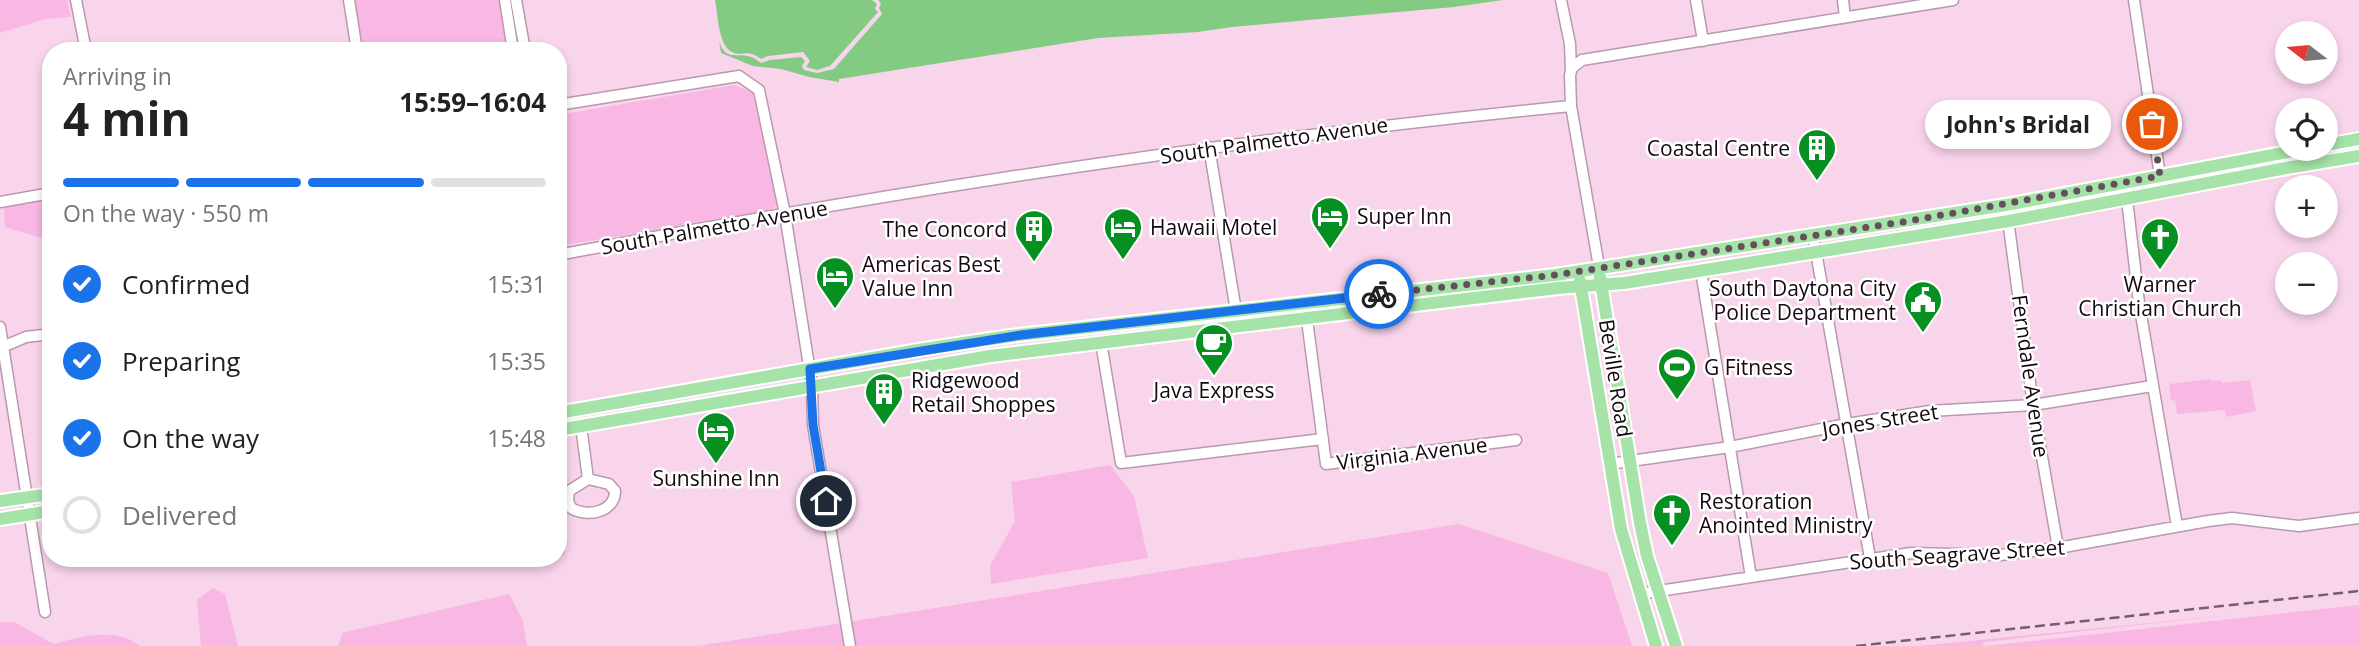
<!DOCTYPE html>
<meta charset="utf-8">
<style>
body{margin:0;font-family:"Open Sans",sans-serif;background:#f2f2f2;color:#222;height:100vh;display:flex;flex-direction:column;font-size:26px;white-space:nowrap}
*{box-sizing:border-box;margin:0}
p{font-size:23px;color:#767676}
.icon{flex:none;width:38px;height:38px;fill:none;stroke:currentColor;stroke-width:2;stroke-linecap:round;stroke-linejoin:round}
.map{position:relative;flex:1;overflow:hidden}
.panel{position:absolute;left:42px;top:42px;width:525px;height:525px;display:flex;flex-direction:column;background:#fff;border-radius:28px;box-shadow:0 4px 10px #0003}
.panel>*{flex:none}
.needle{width:46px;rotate:286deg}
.fabs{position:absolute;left:2275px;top:21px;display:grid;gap:14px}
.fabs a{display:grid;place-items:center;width:63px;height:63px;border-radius:50%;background:#fff;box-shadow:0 4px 10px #0003;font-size:35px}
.pin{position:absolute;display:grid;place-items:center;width:60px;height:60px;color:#fff;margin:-30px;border:4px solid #fff;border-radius:50%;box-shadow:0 2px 7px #0007}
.courier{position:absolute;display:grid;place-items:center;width:70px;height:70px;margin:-35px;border:5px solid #1a73e8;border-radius:50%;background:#fff;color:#222;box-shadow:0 2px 9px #0007}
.bubble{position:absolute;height:49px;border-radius:24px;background:#fff;box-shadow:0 4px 10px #0003;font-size:23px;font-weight:700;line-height:49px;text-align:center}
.overview em{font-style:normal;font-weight:700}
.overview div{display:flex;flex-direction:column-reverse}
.overview{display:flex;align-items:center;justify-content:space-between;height:119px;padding:0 21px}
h1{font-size:46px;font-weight:700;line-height:52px}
.bar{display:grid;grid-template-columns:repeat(4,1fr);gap:10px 7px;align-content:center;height:84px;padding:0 21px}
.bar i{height:9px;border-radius:5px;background:#e0e0e0}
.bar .on{background:#1a73e8}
.bar p{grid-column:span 4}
ol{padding:0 21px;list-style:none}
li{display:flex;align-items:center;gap:21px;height:77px}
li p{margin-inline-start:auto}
li .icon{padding:7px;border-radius:50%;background:#1a73e8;color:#fff;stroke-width:4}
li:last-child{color:#767676}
li i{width:38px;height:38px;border:4px solid #e0e0e0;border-radius:50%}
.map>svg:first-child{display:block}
</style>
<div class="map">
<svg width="2359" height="646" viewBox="0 0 2359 646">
<rect width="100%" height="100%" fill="#f9d5ec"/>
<path fill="#f9b7e3" d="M0,0H67L71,17L45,19L0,33Z
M354,0H500L508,51H362Z
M734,85L753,93L779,206L756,214L558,246V115Z
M51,198V241L5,227L4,206Z
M2211,379V381L2221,380L2222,383L2250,380L2256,411L2227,417L2224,410L2177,414L2175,400L2171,401L2169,384Z
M1110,465L1134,496L1148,558L991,584L990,566L1015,521L1011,482Z
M1459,524L1608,573L1632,646H698Z
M213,588L225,594L238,646H201L197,600Z
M509,594L523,621L527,646H338L342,633Z
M2359,605V646H1986Z
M2249,613L1985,642L1982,646H1919Z
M0,622H14L54,644C81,636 117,627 140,646H0Z"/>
<path fill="#83ca83" d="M715,0H872L877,4L875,9L878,12L830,66L817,70L806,67L810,61L803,52L768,56L761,59C747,49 745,56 734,53C718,48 718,14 715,0Z
M878,0H1503L1454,7L1232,27L1198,32L1098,38L839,79V82L809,77L781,69L753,66L721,53L719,40C724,62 738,52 751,57C755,58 758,61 761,63L770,60L801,57L805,61L802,66L804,70L817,73L834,69L882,14L879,8L881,3Z"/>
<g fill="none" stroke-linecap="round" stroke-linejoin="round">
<defs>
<path id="minor" d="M76,0L86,51
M349,0L357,51
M505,0L513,51
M516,0L525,51
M1561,0L1570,44L1571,71
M1696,0L1703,41
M1843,0L1845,17
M2134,0L2160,176
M558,105L739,76L759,90L785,214L812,385L813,425L850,646
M1209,147L1236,311
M2125,182L2139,303L2177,526
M0,202L51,193
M2006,205L2033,405L2058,548
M1813,235L1870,558
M558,255C893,191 1231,139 1571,106
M1599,267L1571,106L1570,75L1572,68L1582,60L1953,0
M1701,271L1751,577
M1307,320L1326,464L1516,440
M0,327L45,612
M1101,342L1121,463L1323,439
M0,348L26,337L51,334
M581,426L588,479L569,491L568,501L571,508C587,518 615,512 615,491L609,484L588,479
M1609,464L1730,447L1847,424L1930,411L2033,405L2152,386
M558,549V551
M1639,594L1911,553L2000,555L2058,548L2208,521L2232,518L2299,526L2359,518"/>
<path id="major" d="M2326,145L2359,139
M1600,277L1640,523L1647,556L1676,646
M1580,281L1621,529L1656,646
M558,413L924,349L1010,336L1555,275L2006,205L2304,149
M558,430L990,356L1558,288L1624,283L2009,221L2281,169L2359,156
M0,501L51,494
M0,519L51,511"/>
</defs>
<use href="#minor" stroke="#ba98ae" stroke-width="13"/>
<use href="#major" stroke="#fff" stroke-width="16"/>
<use href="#minor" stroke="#fff" stroke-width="10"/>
<use href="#major" stroke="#a6e3a8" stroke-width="12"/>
<path stroke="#745e6c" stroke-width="2.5" stroke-dasharray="10 5" stroke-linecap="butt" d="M1856,646L2359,591"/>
</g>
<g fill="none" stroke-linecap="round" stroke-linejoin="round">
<path stroke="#64505d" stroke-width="7" stroke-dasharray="0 12.6" d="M1379,294L1555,275L1909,221L2160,176L2152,124"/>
<path stroke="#1a73e8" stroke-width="9" d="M826,501L813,425L810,369L1021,335L1379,294"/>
</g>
<defs>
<symbol id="building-pin" viewBox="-11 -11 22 30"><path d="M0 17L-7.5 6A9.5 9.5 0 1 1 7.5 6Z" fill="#069021" stroke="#fff"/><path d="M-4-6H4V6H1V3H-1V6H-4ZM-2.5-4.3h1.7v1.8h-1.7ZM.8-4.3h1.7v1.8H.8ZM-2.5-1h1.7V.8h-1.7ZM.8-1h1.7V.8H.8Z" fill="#fff"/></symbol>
<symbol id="hotel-pin" viewBox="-11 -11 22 30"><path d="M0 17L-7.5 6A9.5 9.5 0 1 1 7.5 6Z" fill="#069021" stroke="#fff"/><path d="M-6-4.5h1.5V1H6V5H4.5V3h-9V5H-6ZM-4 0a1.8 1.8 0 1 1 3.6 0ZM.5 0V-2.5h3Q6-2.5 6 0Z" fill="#fff"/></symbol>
<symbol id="church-pin" viewBox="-11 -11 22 30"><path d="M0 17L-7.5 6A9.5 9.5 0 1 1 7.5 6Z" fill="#069021" stroke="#fff"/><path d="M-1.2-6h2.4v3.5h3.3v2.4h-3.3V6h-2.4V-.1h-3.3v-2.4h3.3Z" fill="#fff"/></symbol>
<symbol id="civic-pin" viewBox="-11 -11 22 30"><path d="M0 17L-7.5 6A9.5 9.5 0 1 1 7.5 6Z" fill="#069021" stroke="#fff"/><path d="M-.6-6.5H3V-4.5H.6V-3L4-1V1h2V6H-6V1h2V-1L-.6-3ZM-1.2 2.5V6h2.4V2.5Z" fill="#fff"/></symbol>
<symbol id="cafe-pin" viewBox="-11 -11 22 30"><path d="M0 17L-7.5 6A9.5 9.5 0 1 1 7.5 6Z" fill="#069021" stroke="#fff"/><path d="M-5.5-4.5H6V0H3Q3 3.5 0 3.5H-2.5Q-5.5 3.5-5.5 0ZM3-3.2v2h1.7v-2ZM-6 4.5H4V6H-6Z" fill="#fff"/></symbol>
<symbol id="stadium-pin" viewBox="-11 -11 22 30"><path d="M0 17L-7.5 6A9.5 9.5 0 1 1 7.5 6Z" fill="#069021" stroke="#fff"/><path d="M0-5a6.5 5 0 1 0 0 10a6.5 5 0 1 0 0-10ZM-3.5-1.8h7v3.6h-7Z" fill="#fff"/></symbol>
</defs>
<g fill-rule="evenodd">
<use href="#building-pin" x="1795" y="126" width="44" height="60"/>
<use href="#hotel-pin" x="1308" y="194" width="44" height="60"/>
<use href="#hotel-pin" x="1101" y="205" width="44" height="60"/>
<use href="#building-pin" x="1012" y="207" width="44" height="60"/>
<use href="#church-pin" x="2138" y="215" width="44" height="60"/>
<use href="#hotel-pin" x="813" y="254" width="44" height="60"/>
<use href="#civic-pin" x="1901" y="278" width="44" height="60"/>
<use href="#cafe-pin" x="1192" y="321" width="44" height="60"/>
<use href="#stadium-pin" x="1655" y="345" width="44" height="60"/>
<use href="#building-pin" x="862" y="370" width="44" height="60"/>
<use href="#hotel-pin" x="694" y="409" width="44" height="60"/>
<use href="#church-pin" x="1650" y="491" width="44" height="60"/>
</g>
<g text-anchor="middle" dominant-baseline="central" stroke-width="5" stroke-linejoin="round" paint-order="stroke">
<g font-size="21" fill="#140810" stroke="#fff">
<text transform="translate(1274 140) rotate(-8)">South Palmetto Avenue</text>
<text transform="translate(714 227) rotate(-10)">South Palmetto Avenue</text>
<text transform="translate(2031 376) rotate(82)">Ferndale Avenue</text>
<text transform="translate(1616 378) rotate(81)">Beville Road</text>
<text transform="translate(1880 420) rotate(-9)">Jones Street</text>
<text transform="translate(1412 453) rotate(-7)">Virginia Avenue</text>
<text transform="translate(1957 554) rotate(-4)">South Seagrave Street</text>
</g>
<g font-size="21" fill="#140810" stroke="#fff" text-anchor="start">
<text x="1790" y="148" text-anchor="end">Coastal Centre</text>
<text x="1357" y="216">Super Inn</text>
<text x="1150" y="227">Hawaii Motel</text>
<text x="1007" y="229" text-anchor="end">The Concord</text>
<text x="862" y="264">Americas Best<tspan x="862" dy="24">Value Inn</tspan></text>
<text x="2160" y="284" text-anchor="middle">Warner<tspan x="2160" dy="24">Christian Church</tspan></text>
<text x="1896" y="288" text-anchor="end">South Daytona City<tspan x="1896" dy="24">Police Department</tspan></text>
<text x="1704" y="367">G Fitness</text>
<text x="911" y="380">Ridgewood<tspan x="911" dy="24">Retail Shoppes</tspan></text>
<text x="1214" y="390" text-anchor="middle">Java Express</text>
<text x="716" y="478" text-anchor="middle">Sunshine Inn</text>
<text x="1699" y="501">Restoration<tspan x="1699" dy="24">Anointed Ministry</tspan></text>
</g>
</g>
</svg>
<div class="fabs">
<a><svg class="needle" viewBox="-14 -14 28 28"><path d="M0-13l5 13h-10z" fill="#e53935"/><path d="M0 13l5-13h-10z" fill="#767676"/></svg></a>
<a><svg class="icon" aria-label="locate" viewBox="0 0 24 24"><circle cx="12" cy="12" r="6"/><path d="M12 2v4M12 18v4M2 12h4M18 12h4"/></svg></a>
<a>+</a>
<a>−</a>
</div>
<div class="pin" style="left:2152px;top:124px;background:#ea580c"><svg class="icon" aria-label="bag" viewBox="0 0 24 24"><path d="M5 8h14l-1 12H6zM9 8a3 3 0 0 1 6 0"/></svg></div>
<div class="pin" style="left:826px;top:501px;background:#1f2937"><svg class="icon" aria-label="home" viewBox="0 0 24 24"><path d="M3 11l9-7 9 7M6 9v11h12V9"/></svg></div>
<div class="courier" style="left:1379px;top:294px"><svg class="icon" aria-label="bike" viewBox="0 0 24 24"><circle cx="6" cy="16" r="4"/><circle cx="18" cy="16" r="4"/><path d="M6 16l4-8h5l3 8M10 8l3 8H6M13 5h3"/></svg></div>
<div class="bubble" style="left:1925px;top:100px;width:186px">John's Bridal</div>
<section class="panel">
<div class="overview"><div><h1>4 min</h1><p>Arriving in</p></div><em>15:59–16:04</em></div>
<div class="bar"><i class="on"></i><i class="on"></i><i class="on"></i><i></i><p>On the way · 550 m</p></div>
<ol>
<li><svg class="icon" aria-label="check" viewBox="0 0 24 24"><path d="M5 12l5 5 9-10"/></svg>Confirmed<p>15:31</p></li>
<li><svg class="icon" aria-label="check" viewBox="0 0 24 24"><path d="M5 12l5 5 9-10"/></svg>Preparing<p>15:35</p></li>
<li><svg class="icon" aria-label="check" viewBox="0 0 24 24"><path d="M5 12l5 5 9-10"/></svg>On the way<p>15:48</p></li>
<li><i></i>Delivered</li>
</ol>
</section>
</div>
